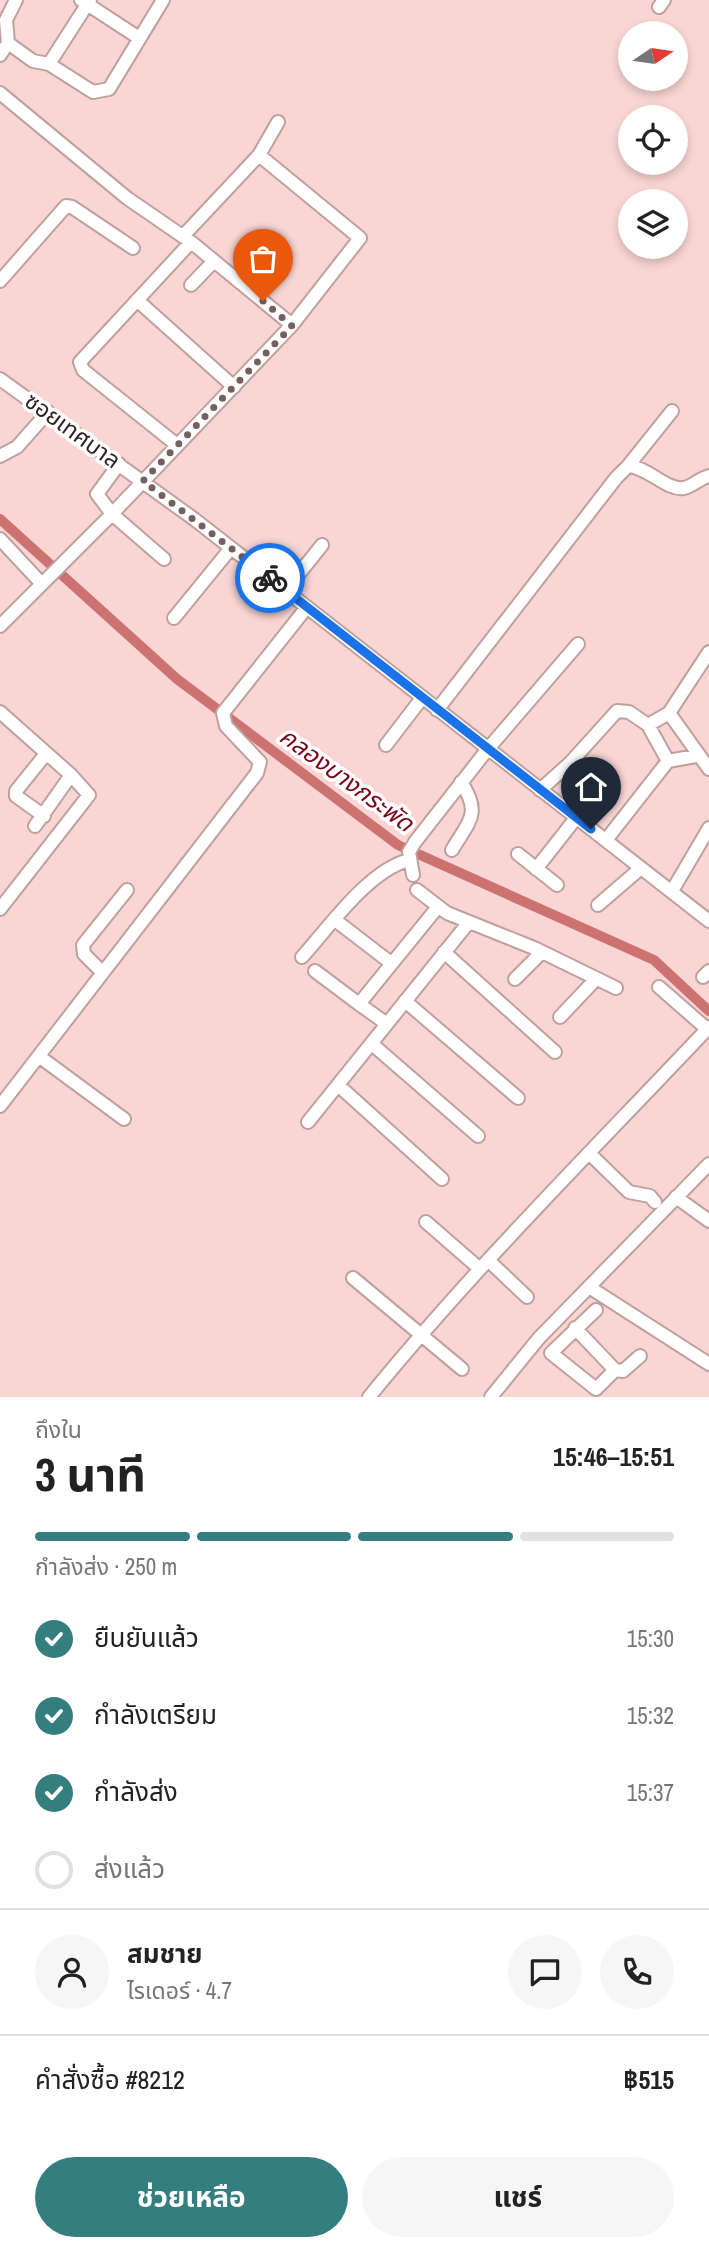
<!DOCTYPE html>
<html lang="th">
<meta charset="utf-8">
<style>
body{margin:0;font-family:"Archivo Narrow","Noto Sans Thai",sans-serif;background:#f6f6f6;color:#222;height:100vh;display:flex;flex-direction:column;font-size:26px;white-space:nowrap}
*{box-sizing:border-box;margin:0}
p{font-size:23px;color:#767676}
.icon{flex:none;width:38px;height:38px;fill:none;stroke:currentColor;stroke-width:2;stroke-linecap:round;stroke-linejoin:round}
.map{position:relative;height:1397px;overflow:hidden}
.sheet{display:flex;flex-direction:column;background:#fff;flex:1}
.sheet>*{flex:none}
.needle{width:46px;rotate:77deg}
.buttons{position:absolute;left:618px;top:21px;display:grid;gap:14px}
.buttons a{display:grid;place-items:center;width:70px;height:70px;border-radius:50%;background:#fff;box-shadow:0 4px 10px #0003;font-size:35px}
.pin{position:absolute;display:grid;place-items:center;width:60px;height:60px;color:#fff;margin:-72px -30px;border-radius:50% 50% 50% 0;rotate:-45deg;box-shadow:0 0 7px #0007}
.pin .icon{rotate:45deg}
.courier{position:absolute;display:grid;place-items:center;width:70px;height:70px;margin:-35px;border:5px solid #1a73e8;border-radius:50%;background:#fff;color:#222;box-shadow:0 2px 9px #0007}
.headline em{font-style:normal;font-weight:700}
.headline div{display:flex;flex-direction:column-reverse}
.headline{display:flex;align-items:center;justify-content:space-between;height:119px;padding:0 35px}
h1{font-size:46px;font-weight:700;line-height:52px}
.bar{display:grid;grid-template-columns:repeat(4,1fr);gap:10px 7px;align-content:center;height:84px;padding:0 35px}
.bar i{height:9px;border-radius:5px;background:#e0e0e0}
.bar .selected{background:#357e80}
.bar p{grid-column:span 4}
.line{display:flex;align-items:center;gap:18px;padding:0 35px;border-top:2px solid #e0e0e0}
.line div{flex:1}
.round{display:grid;place-items:center;flex:none;width:74px;height:74px;border-radius:37px;background:#f6f6f6}
ol{padding:0 35px;list-style:none}
li{display:flex;align-items:center;gap:21px;height:77px}
li p{margin-inline-start:auto}
li .icon{padding:7px;border-radius:50%;background:#357e80;color:#fff;stroke-width:4}
li:last-child{color:#767676}
li i{width:38px;height:38px;border:4px solid #e0e0e0;border-radius:50%}
.cta{display:flex;gap:14px;margin-top:auto;padding:14px 35px}
.cta a{flex:1;height:80px;border-radius:42px;background:#357e80;color:#fff;font-size:28px;font-weight:700;line-height:80px;text-align:center}
.cta a+a{background:#f6f6f6;color:#222}
.map>svg:first-child{display:block}
</style>
<div class="map">
<svg width="709" height="1397" viewBox="0 0 709 1397">
<rect width="100%" height="100%" fill="#f9d6d4"/>
<g fill="none" stroke-linecap="round" stroke-linejoin="round">
<path stroke="#cc7270" stroke-width="10" d="M0,519L177,679L398,845L654,960L709,1011"/>
<defs>
<path id="minor" d="M16,0L6,20L8,43L33,61L49,64L90,0
M81,0L139,38
M659,7L664,0
M0,55L8,43
M49,64L93,92L109,89L163,0
M0,93L127,198L191,242L292,325L112,514L0,626
M278,122L259,155L360,238L292,325
M183,236L259,155
M0,281L66,206L72,207L133,248
M191,285L214,261
M137,300L234,387
M0,379L194,519L709,921
M177,445L83,370L80,362L191,242
M0,456L17,447L48,412
M119,464L97,494L112,514L164,559
M628,466L672,411
M0,539L41,583
M286,590L322,545
M174,618L231,548
M437,710L616,478L628,466C648,467 667,491 684,488C693,486 700,478 709,476
M0,712L71,775L89,795L0,909
M669,713L709,769
M648,725L668,761
M386,745L422,698
M540,790L570,763L617,711L629,712L648,725L669,713L709,652
M44,816L16,796V791L45,755
M35,826L71,775
M606,840L668,761L696,756
M452,850C469,821 482,814 461,782
M518,854L557,885
M536,869L576,818
M413,875L409,852L415,842L487,750L578,644
M417,890L447,913L534,948L616,988
M672,891L709,828
M598,905L641,868
M335,920L391,963
M444,952L555,1052
M302,957C330,926 369,870 409,860
M101,971L84,954L83,945L127,890
M315,971L359,1004
M703,977L709,971
M515,979L542,952
M659,987L707,1029
M405,1001L518,1098
M560,1017L596,979
M387,1024L359,1004L437,908
M372,1044L478,1136
M40,1057L124,1119
M338,1085L442,1179
M0,1106L257,773L260,762L226,726L223,713L307,607
M308,1122L469,922
M590,1154L629,1192L650,1196L655,1202
M676,1197L709,1221
M426,1222L480,1269
M488,1260L527,1297
M353,1278L462,1369
M589,1287L709,1364
M596,1310L551,1353L596,1389L615,1370
M575,1328L615,1370L623,1371L640,1356
M369,1397C475,1267 594,1149 709,1027
M491,1397L539,1338L709,1164"/>
</defs>
<use href="#minor" stroke="#c0a09e" stroke-width="16"/>
<use href="#minor" stroke="#fff" stroke-width="12"/>
</g>
<g fill="none" stroke-linecap="round" stroke-linejoin="round">
<path stroke="#756060" stroke-width="7" stroke-dasharray="0 12.6" d="M263,301L292,326L143,481L270,578"/>
<path stroke="#1a73e8" stroke-width="9" d="M270,578L591,829"/>
</g>
<g text-anchor="middle" dominant-baseline="central" stroke-width="7" stroke-linejoin="round" paint-order="stroke">
<g font-size="23" fill="#2e2121" stroke="#fff">
<text transform="translate(73 430) rotate(36)">ซอยเทศบาล</text>
</g>
<g font-size="24" font-style="italic" fill="#780318" stroke="#fff">
<text transform="translate(347 779) rotate(36)">คลองบางกระพัด</text>
</g>
</g>
</svg>
<div class="buttons">
<a><svg class="needle" viewBox="-14 -14 28 28"><path d="M0-13l5 13h-10z" fill="#e53935"/><path d="M0 13l5-13h-10z" fill="#767676"/></svg></a>
<a><svg class="icon" aria-label="locate" viewBox="0 0 24 24"><circle cx="12" cy="12" r="6"/><path d="M12 2v4M12 18v4M2 12h4M18 12h4"/></svg></a>
<a><svg class="icon" aria-label="layers" viewBox="0 0 24 24"><path d="M12 4l9 5-9 5-9-5zM3 14l9 5 9-5"/></svg></a>
</div>
<div class="pin" style="left:263px;top:301px;background:#ea580c"><svg class="icon" aria-label="bag" viewBox="0 0 24 24"><path d="M5 8h14l-1 12H6zM9 8a3 3 0 0 1 6 0"/></svg></div>
<div class="pin" style="left:591px;top:829px;background:#1f2937"><svg class="icon" aria-label="home" viewBox="0 0 24 24"><path d="M3 11l9-7 9 7M6 9v11h12V9"/></svg></div>
<div class="courier" style="left:270px;top:578px"><svg class="icon" aria-label="bike" viewBox="0 0 24 24"><circle cx="6" cy="16" r="4"/><circle cx="18" cy="16" r="4"/><path d="M6 16l4-8h5l3 8M10 8l3 8H6M13 5h3"/></svg></div>
</div>
<section class="sheet">
<div class="headline"><div><h1>3 นาที</h1><p>ถึงใน</p></div><em>15:46–15:51</em></div>
<div class="bar"><i class="selected"></i><i class="selected"></i><i class="selected"></i><i></i><p>กำลังส่ง · 250 m</p></div>
<ol>
<li><svg class="icon" aria-label="check" viewBox="0 0 24 24"><path d="M5 12l5 5 9-10"/></svg>ยืนยันแล้ว<p>15:30</p></li>
<li><svg class="icon" aria-label="check" viewBox="0 0 24 24"><path d="M5 12l5 5 9-10"/></svg>กำลังเตรียม<p>15:32</p></li>
<li><svg class="icon" aria-label="check" viewBox="0 0 24 24"><path d="M5 12l5 5 9-10"/></svg>กำลังส่ง<p>15:37</p></li>
<li><i></i>ส่งแล้ว</li>
</ol>
<div class="line" style="height:126px"><a class="round"><svg class="icon" aria-label="person" viewBox="0 0 24 24"><circle cx="12" cy="8" r="4"/><path d="M4 21q1-7 8-7t8 7"/></svg></a><div><b>สมชาย</b><p>ไรเดอร์ · 4.7</p></div><a class="round"><svg class="icon" aria-label="chat" viewBox="0 0 24 24"><path d="M4 5h16v11H9l-5 4z"/></svg></a><a class="round"><svg class="icon" aria-label="phone" viewBox="0 0 24 24"><path d="M5 4h4l2 5-3 2q2 4 5 5l2-3 5 2v4C11 20 4 13 5 4z"/></svg></a></div>
<div class="line" style="height:91px"><div>คำสั่งซื้อ #8212</div><b>฿515</b></div>
<div class="cta"><a>ช่วยเหลือ</a><a>แชร์</a></div>
</section>
